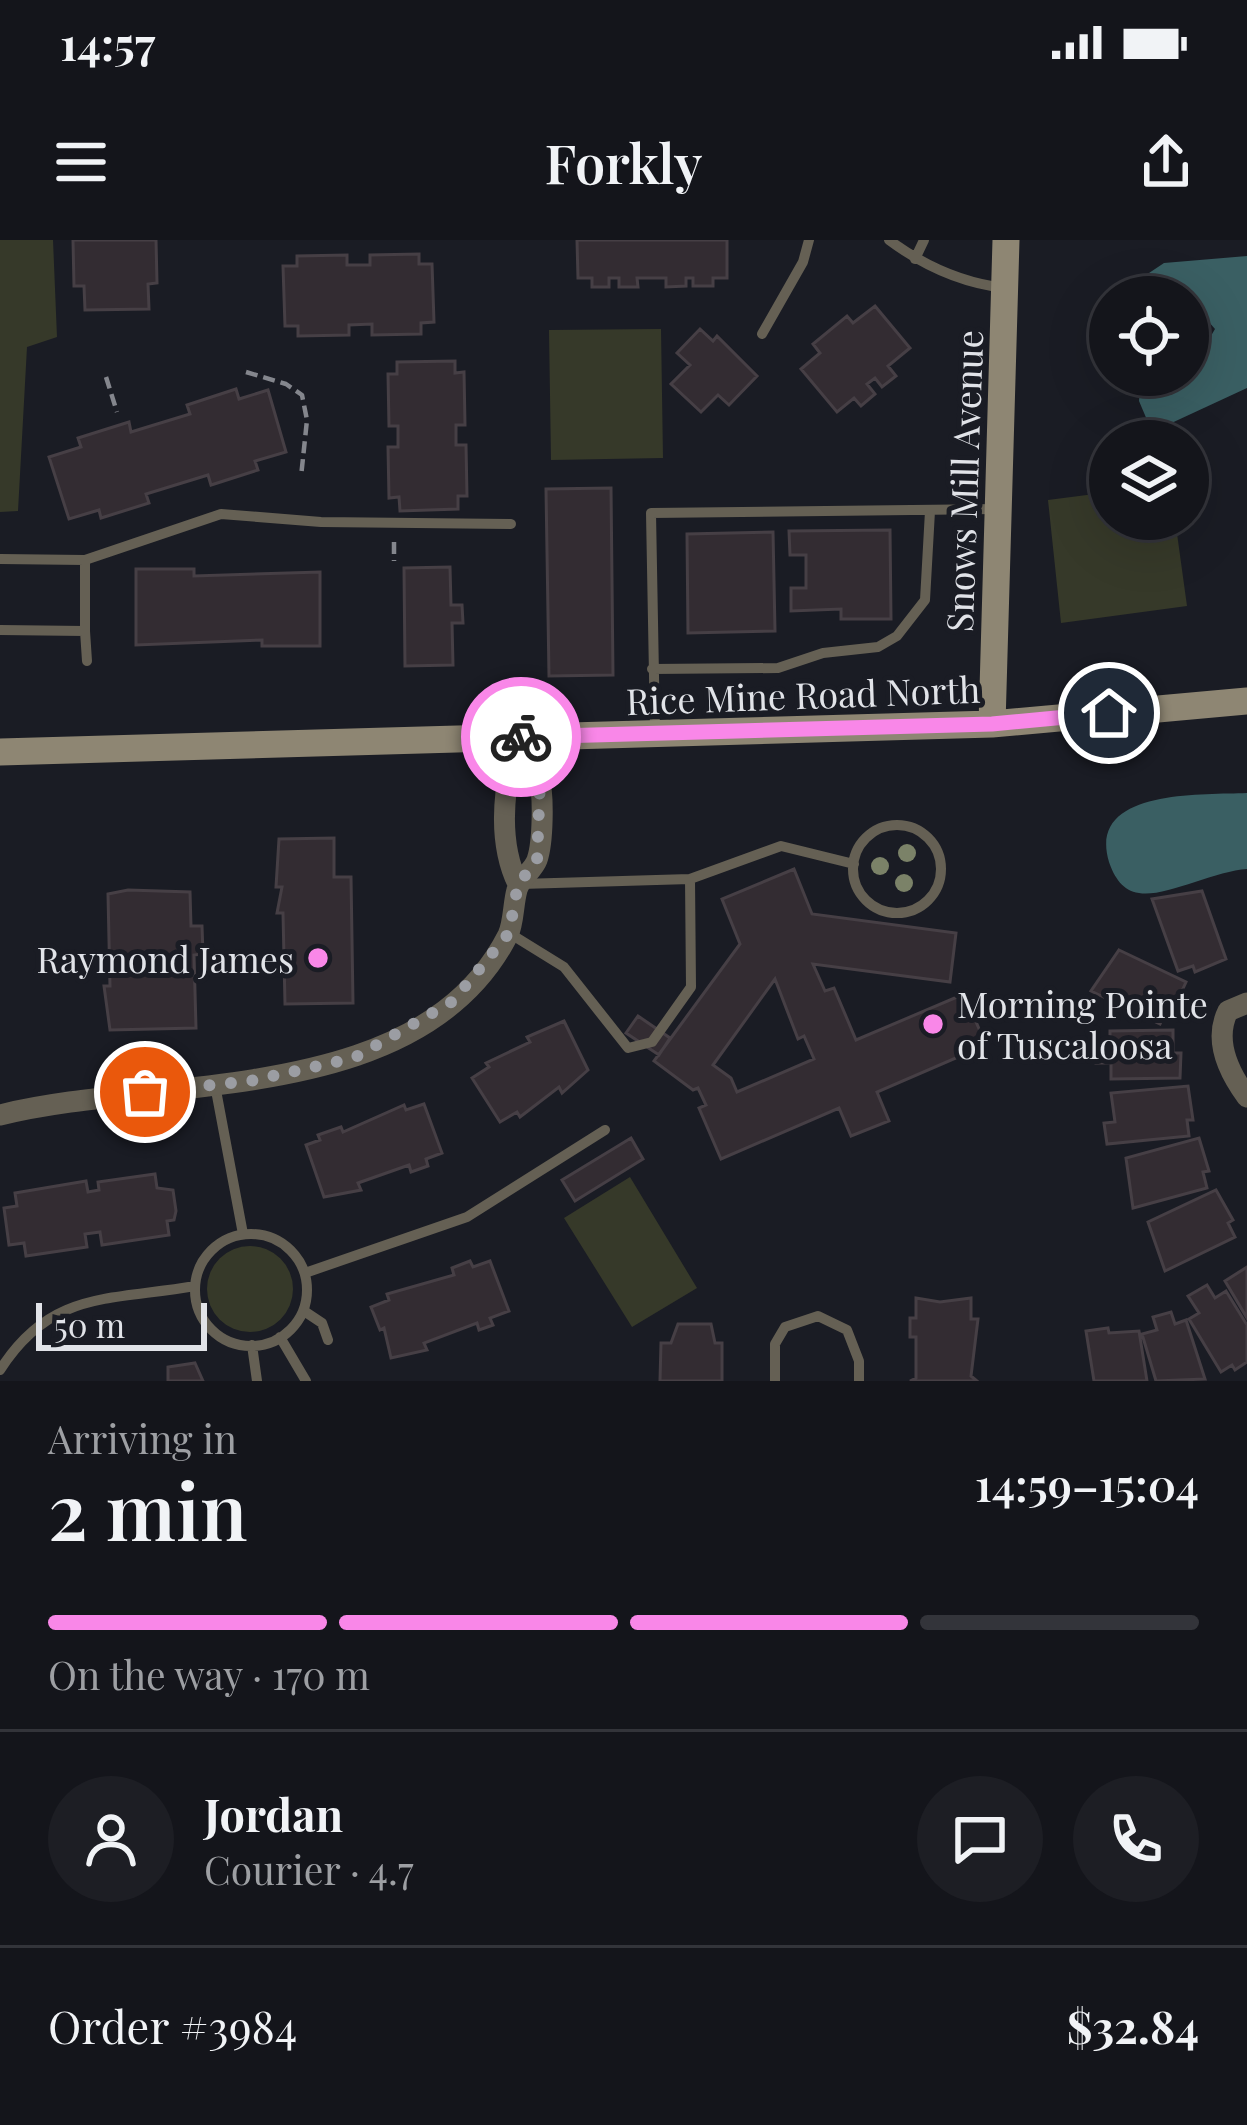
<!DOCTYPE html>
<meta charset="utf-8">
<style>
body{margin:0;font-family:"Playfair Display",serif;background:#1d1e24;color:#f1f3f6;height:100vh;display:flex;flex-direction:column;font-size:45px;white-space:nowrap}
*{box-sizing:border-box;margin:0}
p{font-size:39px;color:#9d9fa3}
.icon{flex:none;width:66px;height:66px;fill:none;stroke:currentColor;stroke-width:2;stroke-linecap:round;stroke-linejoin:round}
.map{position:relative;height:1141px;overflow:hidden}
.drawer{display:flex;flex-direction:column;background:#14151b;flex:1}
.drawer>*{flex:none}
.fabs{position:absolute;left:1089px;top:36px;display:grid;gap:24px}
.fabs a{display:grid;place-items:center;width:120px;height:120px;border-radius:50%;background:#14151b;box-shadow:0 12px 48px #0002,0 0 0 3px #33343a;font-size:60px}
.scale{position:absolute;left:36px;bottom:30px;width:171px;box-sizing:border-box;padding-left:12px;border:6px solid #e1e3e8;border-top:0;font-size:33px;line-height:42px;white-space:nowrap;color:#e1e3e8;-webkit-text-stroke:9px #1a1c24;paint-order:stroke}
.pin{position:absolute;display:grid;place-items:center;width:102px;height:102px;color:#fff;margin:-51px;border:6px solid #fff;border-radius:50%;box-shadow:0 3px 12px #0007}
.courier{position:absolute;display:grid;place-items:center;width:120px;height:120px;margin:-60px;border:9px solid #f987e8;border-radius:50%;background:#fff;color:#222;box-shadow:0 3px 15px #0007}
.headline em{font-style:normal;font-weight:600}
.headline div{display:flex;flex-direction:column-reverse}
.headline{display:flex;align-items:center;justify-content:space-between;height:204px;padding:0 48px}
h1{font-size:78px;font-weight:600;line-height:90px}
.bar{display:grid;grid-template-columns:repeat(4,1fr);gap:18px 12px;align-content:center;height:144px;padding:0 48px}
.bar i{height:15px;border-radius:9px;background:#33343a}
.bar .selected{background:#f987e8}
.bar p{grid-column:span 4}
.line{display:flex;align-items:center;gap:30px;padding:0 48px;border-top:3px solid #33343a}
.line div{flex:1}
.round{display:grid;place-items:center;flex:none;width:126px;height:126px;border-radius:63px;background:#1d1e24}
.status{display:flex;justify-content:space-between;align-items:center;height:84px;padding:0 60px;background:#14151b;direction:ltr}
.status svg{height:33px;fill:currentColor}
header{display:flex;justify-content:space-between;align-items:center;height:156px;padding:0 48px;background:#14151b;font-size:54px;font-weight:600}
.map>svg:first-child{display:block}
</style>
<div class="status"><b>14:57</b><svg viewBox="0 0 49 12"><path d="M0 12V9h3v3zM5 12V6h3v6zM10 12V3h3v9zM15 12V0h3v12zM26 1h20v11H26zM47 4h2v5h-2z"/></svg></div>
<header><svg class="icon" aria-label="menu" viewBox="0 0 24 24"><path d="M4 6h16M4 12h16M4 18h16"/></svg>Forkly<svg class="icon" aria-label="share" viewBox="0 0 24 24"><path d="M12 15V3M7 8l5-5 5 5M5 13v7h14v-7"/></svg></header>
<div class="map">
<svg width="1247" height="1141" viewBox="0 0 1247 1141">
<rect width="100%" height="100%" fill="#1a1c24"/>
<path fill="#363929" d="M0,0H53L57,97L27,107L18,271L0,272Z
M661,89L663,218L551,220L549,90Z
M1110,252V279H1175L1187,366L1061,383L1048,260Z
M630,937L697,1048L632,1087L564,978Z
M207 1049a43 43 0 1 1 86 0a43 43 0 1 1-86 0Z"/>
<path fill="#3a5f63" d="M1247,16V148L1165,186L1150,187L1139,161L1141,135H1188V101L1205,106L1215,89L1202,74L1188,78V57H1146V35L1164,23Z
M1247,553V629C1215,631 1163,658 1139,653C1123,651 1114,637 1109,622C1087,549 1199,555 1247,553Z"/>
<path fill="#332c32" stroke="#463f45" stroke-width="3" fill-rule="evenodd" d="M73,0H156L157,43L148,44L149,69L85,70L84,46H74Z
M577,0H727V38H713V46H693V38H686V46L666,47V38H637L638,47H619V38H609V47H592V38H578Z
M419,14V24H432L434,82L421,83V94L372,95V84L349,85V95L298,96V86H285L283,26H297V16L347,15V25H370V15Z
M875,66L910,108L888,126L896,136L882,147L875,138L867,144L875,154L861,166L854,158L837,172L801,129L820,113L813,104L847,76L853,83Z
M700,89L713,101L717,96L757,136L729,165L718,155L701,172L671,144L690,125L677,113Z
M455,121V133L464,132L465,185H456V205H466L467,256H458V269L400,271L399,257L389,258L388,207H398V186H389L388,134H397V122Z
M236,149L239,159L268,150L286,212L255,221L258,230L211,245L208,235L146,254L149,263L101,278L99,270L69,279L49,217L81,207L78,198L129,182L131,192L190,174L187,165Z
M611,248L613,435L549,436L546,249Z
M890,290L891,379H841V369L791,371V348H806V315H790L789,291Z
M773,292L775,391L688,393L687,294Z
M450,327L451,365H462L463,383H452L453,425L405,426L404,328Z
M136,329H194V336L320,332V406H262V400L136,405Z
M334,598V637H351L353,763L285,764L283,673H277L282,647H276L279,599Z
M794,629L812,674L956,693L950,742L813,724L825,751L834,748L856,800L964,754L986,805L877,852L889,881L851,896L839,868L721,919L699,868L706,865L698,848L693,850L654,821L740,704L722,659ZM775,739L798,799L804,796L814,819L737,852L731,838L713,825Z
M128,650L190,652L191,686H202L203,714L194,715L196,788L110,790L104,746H110L108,654Z
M1202,651L1226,719L1195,732L1193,726L1178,731L1152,659Z
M1119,710L1186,742L1172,773L1166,771L1160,784L1091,751Z
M638,776L670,798L659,815L626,793Z
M564,781L588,830L562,853L559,847L520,877L517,872L500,882L472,838L489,827L486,823L530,802L527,797Z
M1173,790V813H1181L1180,838L1111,839V823H1096V803H1110V791Z
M1188,846L1193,880H1187L1189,896L1107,904L1104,883L1115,882L1111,853Z
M424,864L442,913L426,919L428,926L411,932L409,925L358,943L361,950L324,957L306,905L320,900L318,895L341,887L343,892L404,865L406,870Z
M631,898L643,919L575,961L562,940Z
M1199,898L1209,931L1203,932L1207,948L1133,968L1126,918Z
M155,934L157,948L173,950L176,971L174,980L167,981L169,995L102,1005L100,992L85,994L87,1007L26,1016L24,1003L9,1005L4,968L17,966L15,953L86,941L88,952L99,950L98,942Z
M1216,950L1233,980L1228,983L1235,997L1165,1031L1148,982Z
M470,1021L473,1027L490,1021L509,1071L490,1078L493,1085L479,1090L477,1083L424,1103L427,1110L391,1118L384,1088L380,1090L371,1067L389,1060L387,1054L454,1035L452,1028Z
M1247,1027V1078L1225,1041Z
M1207,1045L1215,1058L1226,1051L1247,1085V1122L1235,1130L1232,1125L1221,1132L1189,1079L1199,1073L1188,1056Z
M916,1058L940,1062L971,1058V1079H978L971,1136L977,1141H910L916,1138V1097H910V1078H916Z
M1171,1072L1175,1084L1186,1080L1205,1139L1156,1141L1142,1094L1157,1090L1153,1077Z
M678,1084H711L715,1103H722V1141H660L661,1103H671Z
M1108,1088L1109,1093L1139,1091L1147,1141H1094L1086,1091Z
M195,1123L203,1141H168V1127Z"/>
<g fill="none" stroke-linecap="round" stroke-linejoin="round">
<path stroke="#84868d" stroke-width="4.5" stroke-dasharray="12 6" stroke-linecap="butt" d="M246,132L286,144L302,155L307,180L301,237
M106,137L117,172
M394,302V321"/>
<path stroke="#656054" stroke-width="10" d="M889,0C924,26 961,43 1005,48
M915,19L924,0
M762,94L803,22L809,0
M0,319L85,320L221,274L321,282L511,284
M0,390L85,391V320
M85,391L87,421
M652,429L778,428L823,413L878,407L897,396L925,360L930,271
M655,490L651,273L997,269
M853 629a44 44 0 1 1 88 0a44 44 0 1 1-88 0Z
M521,644L690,639L781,606L854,624
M509,693L564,727L628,808L652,802L691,747L690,639
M215,845L243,994
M195 1050a56 56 0 1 1 112 0a56 56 0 1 1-112 0Z
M305,1033L467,977L605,890
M304,1071L322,1083L328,1100
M280,1097L306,1141
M252,1105L257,1141
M0,1130C51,1050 109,1061 195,1046
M775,1141V1104L785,1087L818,1076L847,1090L859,1121V1141"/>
<path stroke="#656054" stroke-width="21" d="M517,497C504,544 496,599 518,644
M1247,763L1228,771C1213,801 1230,834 1247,857
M0,875C159,835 420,868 508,695C514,682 513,664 517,650C520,638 533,631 537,620C543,603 544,555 539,538C534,524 524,510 517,497"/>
<path stroke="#8e8673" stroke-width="27" d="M992,484L1006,0
M0,512L992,484L1247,461"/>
</g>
<g fill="#7b8268">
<circle cx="907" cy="613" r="9"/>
<circle cx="880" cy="626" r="9"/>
<circle cx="904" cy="643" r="9"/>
</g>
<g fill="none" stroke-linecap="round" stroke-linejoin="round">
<path stroke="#9b9da3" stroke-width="12" stroke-dasharray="0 21.6" d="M145,852L250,841L354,818L453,761L509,693L518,644L537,621L540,540L517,497H521"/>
<path stroke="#f987e8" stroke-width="15" d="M521,497L992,484L1109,473"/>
</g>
<g fill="#f987e8" stroke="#1a1c24" stroke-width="4.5">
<circle cx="318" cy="718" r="12"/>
<circle cx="933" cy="784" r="12"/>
</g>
<g text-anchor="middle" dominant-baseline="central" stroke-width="10" stroke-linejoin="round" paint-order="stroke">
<g font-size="36" fill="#e1e3e8" stroke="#1a1c24">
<text transform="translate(963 241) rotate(-88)">Snows Mill Avenue</text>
<text transform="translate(803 454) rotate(-2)">Rice Mine Road North</text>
</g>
<g font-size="36" fill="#e1e3e8" stroke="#1a1c24" text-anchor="end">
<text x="294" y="718">Raymond James</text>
<text x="957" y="763" text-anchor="start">Morning Pointe<tspan x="957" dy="41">of Tuscaloosa</tspan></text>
</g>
</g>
</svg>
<div class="fabs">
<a><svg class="icon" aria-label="locate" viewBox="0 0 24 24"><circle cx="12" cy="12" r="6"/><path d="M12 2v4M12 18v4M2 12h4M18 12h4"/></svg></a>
<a><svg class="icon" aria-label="layers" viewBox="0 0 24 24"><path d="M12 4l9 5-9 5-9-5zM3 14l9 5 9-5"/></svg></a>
</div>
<div class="scale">50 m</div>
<div class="pin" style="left:145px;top:852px;background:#ea580c"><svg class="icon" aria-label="bag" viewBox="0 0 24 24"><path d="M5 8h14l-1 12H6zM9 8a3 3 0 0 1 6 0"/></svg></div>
<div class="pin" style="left:1109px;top:473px;background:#1f2937"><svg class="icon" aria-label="home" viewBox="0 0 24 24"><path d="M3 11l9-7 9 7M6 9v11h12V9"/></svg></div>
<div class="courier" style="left:521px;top:497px"><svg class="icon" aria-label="bike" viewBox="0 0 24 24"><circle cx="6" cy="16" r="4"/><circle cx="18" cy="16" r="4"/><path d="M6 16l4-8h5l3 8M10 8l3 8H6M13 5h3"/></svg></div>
</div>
<section class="drawer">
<div class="headline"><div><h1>2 min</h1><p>Arriving in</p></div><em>14:59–15:04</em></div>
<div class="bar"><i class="selected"></i><i class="selected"></i><i class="selected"></i><i></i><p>On the way · 170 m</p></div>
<div class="line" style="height:216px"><a class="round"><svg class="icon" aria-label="person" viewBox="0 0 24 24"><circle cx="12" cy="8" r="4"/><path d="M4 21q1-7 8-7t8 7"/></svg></a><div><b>Jordan</b><p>Courier · 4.7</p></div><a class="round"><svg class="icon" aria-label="chat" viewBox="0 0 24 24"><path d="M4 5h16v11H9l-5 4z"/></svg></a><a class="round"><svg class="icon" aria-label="phone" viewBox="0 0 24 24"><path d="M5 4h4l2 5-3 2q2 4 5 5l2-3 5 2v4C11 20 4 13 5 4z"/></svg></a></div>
<div class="line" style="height:156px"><div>Order #3984</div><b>$32.84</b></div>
</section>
